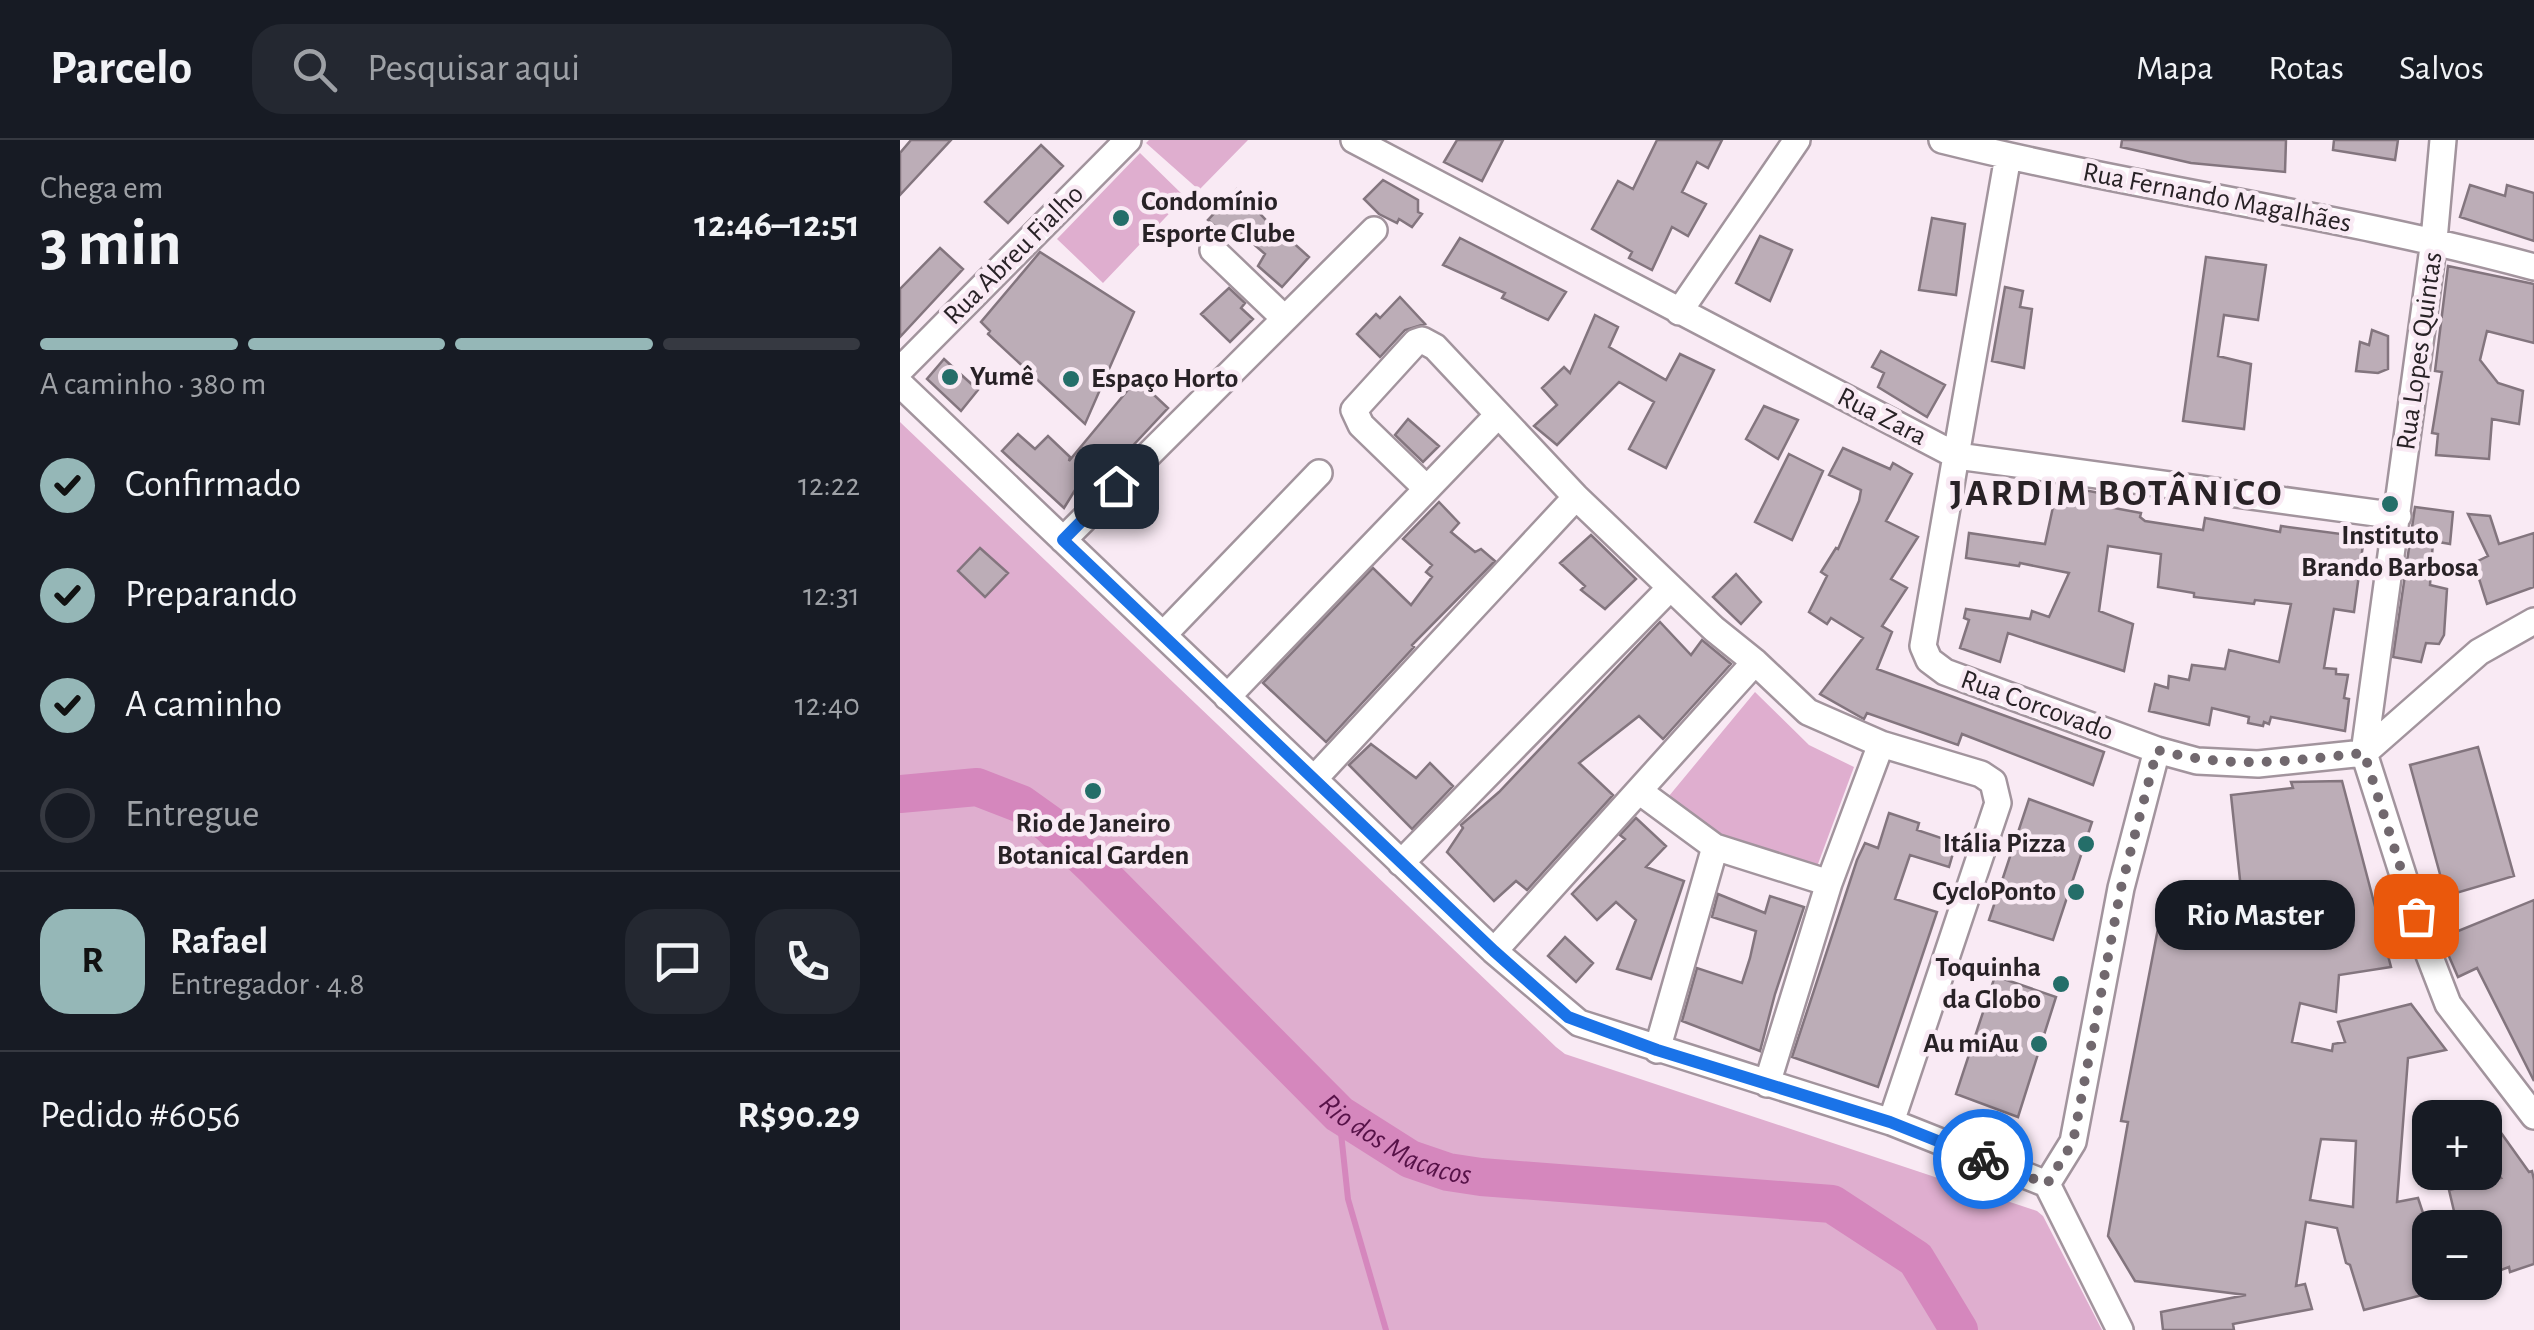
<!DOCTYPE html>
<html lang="pt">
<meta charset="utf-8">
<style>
body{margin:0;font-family:"Alegreya Sans",sans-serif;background:#242831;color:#f1f3f6;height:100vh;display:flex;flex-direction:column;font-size:38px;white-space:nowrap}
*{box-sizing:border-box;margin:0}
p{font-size:32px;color:#9ea1a6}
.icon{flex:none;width:55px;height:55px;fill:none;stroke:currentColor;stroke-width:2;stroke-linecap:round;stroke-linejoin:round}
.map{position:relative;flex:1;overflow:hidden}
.details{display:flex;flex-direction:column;background:#171b24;width:900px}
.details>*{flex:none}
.buttons{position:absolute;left:1512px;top:960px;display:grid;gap:20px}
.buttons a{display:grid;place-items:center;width:90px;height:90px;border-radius:20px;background:#171b24;box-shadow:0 2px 8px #0004;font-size:50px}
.pin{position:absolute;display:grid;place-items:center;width:85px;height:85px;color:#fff;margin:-42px;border-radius:20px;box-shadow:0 5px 15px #0006}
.courier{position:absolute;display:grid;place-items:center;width:100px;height:100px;margin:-50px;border:8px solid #1a73e8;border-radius:50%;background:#fff;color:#222;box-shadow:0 2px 12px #0007}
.bubble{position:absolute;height:70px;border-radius:30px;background:#171b24;box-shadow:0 2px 8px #0004;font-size:32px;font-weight:700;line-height:70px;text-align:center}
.summary em{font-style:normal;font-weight:700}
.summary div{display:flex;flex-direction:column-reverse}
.summary{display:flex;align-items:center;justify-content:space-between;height:170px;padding:0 40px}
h1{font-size:65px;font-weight:700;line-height:75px}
.bar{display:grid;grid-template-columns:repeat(4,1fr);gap:15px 10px;align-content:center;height:120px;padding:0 40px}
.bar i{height:12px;border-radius:8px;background:#363941}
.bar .current{background:#95b7b7}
.bar p{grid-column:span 4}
.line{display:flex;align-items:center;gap:25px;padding:0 40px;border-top:2px solid #363941}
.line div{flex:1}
.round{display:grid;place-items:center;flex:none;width:105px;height:105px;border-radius:30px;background:#242831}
ol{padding:0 40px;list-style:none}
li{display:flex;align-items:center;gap:30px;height:110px}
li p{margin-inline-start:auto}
li .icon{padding:10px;border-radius:50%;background:#95b7b7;color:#111;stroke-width:4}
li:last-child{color:#9ea1a6}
li i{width:55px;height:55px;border:5px solid #363941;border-radius:50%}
header{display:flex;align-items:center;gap:60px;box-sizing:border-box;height:140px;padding:0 50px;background:#171b24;border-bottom:2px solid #363941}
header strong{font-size:48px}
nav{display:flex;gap:55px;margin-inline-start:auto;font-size:35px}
.search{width:700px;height:90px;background:#242831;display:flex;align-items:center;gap:25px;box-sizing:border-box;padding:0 35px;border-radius:30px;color:#9ea1a6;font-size:38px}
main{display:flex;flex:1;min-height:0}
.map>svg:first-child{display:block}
</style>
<header>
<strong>Parcelo</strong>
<div class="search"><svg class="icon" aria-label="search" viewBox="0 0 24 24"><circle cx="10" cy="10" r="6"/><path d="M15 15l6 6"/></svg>Pesquisar aqui</div>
<nav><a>Mapa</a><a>Rotas</a><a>Salvos</a></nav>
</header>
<main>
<section class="details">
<div class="summary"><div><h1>3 min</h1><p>Chega em</p></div><em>12:46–12:51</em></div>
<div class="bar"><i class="current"></i><i class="current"></i><i class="current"></i><i></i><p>A caminho · 380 m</p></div>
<ol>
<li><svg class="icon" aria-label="check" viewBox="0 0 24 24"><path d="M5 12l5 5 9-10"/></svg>Confirmado<p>12:22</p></li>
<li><svg class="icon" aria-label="check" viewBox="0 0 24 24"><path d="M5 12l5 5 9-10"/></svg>Preparando<p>12:31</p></li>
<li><svg class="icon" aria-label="check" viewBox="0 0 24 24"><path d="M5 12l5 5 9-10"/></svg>A caminho<p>12:40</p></li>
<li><i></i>Entregue</li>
</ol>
<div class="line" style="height:180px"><b class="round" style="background:#95b7b7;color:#111">R</b><div><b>Rafael</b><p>Entregador · 4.8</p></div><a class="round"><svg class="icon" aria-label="chat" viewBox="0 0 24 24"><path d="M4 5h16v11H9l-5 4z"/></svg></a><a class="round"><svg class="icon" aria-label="phone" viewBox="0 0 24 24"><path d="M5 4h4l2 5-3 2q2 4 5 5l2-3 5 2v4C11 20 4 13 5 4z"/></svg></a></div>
<div class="line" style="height:130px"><div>Pedido #6056</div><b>R$90.29</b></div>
</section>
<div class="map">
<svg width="1634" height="1190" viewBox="0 0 1634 1190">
<rect width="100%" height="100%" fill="#f9eaf4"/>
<path fill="#dfaecf" d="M249,0H348L299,50L246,3Z
M240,13L285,57L203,143L157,99Z
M0,282L656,907L665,914L1137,1071L1143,1076L1202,1190H0Z
M855,552L909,605L954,627L915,732L820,699L769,656Z"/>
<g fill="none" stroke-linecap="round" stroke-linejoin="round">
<path stroke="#d587bd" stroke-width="6" d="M439,974L448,1059L486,1190"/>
<path stroke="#d587bd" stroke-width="38" id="s1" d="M0,654L77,647L121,664L149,684L197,730L439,974L510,1019L548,1032L581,1037L932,1064L1016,1119L1059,1190"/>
</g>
<path fill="#bcadb7" stroke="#83757e" stroke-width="2.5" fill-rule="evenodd" d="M11,0H51L0,55V13Z
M557,0H603L582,41L544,22Z
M757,0H822L808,28L797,22L782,52L806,64L788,96L772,87L752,130L729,118L732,112L692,89L718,41L733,49Z
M1222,0H1386L1385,32L1291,23L1221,7Z
M1434,0H1498L1495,20L1433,10Z
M141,5L163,26L108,83L85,62Z
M483,40L518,60V72L522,74L512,87L499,79L497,83L479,74L464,59Z
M1570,45L1605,56L1607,45L1634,53V101L1560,77Z
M337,49L376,91L378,89L409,117L382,147L358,126L365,114L342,94L334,103L308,80Z
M1032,78L1065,84L1056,155L1019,150Z
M860,96L892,110L870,161L836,143Z
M560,98L666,152L648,180L602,158L605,153L543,125Z
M40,108L63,129L0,197V149Z
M140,112L234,172L185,284L88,194L90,191L81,182Z
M1306,117L1366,125L1358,180L1324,175L1318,216L1351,224L1344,289L1283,281Z
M1548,126L1634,144V203L1587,191L1580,220L1598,243L1623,251L1619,284L1592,279L1589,319L1536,315L1538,294L1532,293L1542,232L1535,231Z
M1105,147L1123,151L1120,167L1132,169L1124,228L1092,221Z
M329,148L345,163L341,168L353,179L330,202L301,174Z
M500,157L525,184L505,190L480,217L457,194L476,174L480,178Z
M695,175L718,187L709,207L766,240L780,214L814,230L766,328L729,309L754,262L719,242L657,305L634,286L657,265L642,248L664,227L670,233Z
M1472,190L1488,196V229L1478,233L1456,231L1460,202L1469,205Z
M981,211L1045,245L1027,277L978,247L984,233L972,227Z
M44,219L78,250L61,271L27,239Z
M237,239L268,268L211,329L196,316L164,368L102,311L118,294L135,309L148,296L170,317L169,321Z
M864,266L898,280L878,319L846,299Z
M508,279L539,306L523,322L495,295Z
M943,308L990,329L993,323L1012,334L986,381L1018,397L991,439L1007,448L982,486L992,492L977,529L1204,612L1193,645L1062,594L1058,605L967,573L964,579L920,554L963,498L931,478L927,484L909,472L927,436L921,432L936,408L938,409L959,361L961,350L929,335Z
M889,314L923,331L892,400L855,382Z
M1184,350L1215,356L1214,368L1241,373L1240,377L1245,381L1303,390L1305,378L1380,392L1381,386L1464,397L1454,472L1434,469L1424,528L1436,529V534L1448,535L1444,558L1449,559L1445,591L1371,577L1369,584L1364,582L1363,586L1348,583L1349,577L1312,568L1309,585L1249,571L1255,544L1268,548L1269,536L1289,540L1292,525L1325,529L1329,510L1379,522L1391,464L1355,460L1354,464L1294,457V453L1258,447L1261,414L1208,406L1199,471L1233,484L1224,531L1108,493L1100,522L1060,508L1069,480L1064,478L1066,469L1130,479L1132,471L1149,477L1169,433L1120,423L1119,426L1066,418L1069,393L1145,404L1156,353L1183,359Z
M539,362L559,383L551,392L575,412L581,409L595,421L512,505L514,507L426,602L363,543L473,428L511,465L532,437L526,432L532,425L503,399Z
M1515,367L1553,372L1550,404L1533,401L1530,445L1547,449L1544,495L1539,504L1526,503L1521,522L1493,517Z
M1568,374L1590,376L1599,404L1634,393V447L1587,464L1574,423L1588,416Z
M691,395L736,439L705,469L681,450L685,446L660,423Z
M80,408L108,433L85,457L58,431Z
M836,434L861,462L841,484L813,457Z
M760,482L791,515L802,500L831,524L763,599L739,576L679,623L713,655L627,750L616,741L594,761L547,712L563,688L561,685L599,652Z
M471,604L516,638L530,623L553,646L512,689L449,625Z
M1578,607L1614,736L1546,756L1510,625Z
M1442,641L1491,827L1439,835L1436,872L1400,863L1392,902L1432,911L1433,904L1445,902L1438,882L1511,864L1546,910L1508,918L1497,1062L1518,1058L1530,1094V1153L1464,1170L1450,1125L1446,1123L1437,1088L1406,1082L1396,1146L1405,1144L1412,1169L1333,1184L1334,1190H1263L1261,1172L1346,1155L1235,1141L1208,1096L1228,982L1221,981L1265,752L1343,768L1331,655L1393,648L1391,642ZM1421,999L1456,1001L1453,1067L1410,1060Z
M1129,659L1192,682L1153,800L1089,780Z
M989,673L1019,683L1017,690L1056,703L1049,727L1010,715L995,759L1037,772L978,947L892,917L957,720L965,703L978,708Z
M736,678L766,706L746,727L784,741L751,839L717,829L736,780L716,762L697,780L672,754L725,699L720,695Z
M818,754L865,773L870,756L904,767L875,854L860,911L782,881L797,828L842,843L850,818L856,791L812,777Z
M1634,760V941L1577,828L1558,837L1541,798Z
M665,797L693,823L676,842L648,816Z
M1095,836L1156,857L1118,977L1056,954Z
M1599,990L1629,1032L1632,1031L1634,1040V1124L1610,1132L1609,1127L1585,1136V1088H1558L1549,1050L1601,1038L1585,1016V999Z"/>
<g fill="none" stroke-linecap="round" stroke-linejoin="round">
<defs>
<path id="minor" d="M454,0L1057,316L1498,376
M1042,0C1238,49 1439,74 1634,127
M1543,0L1534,100L1464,613L1526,807L1548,864L1634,976
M1108,16L1023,506L1029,520L1045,532L1257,610L1297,621L1358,624L1464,613L1579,512L1634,481
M313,110L383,177
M779,172L897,0
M0,230L228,0
M0,244L594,811L679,883L991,982L1147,1044L1220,1190
M525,347L461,285L454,270L516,202L522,200L535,207L676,357L814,489L855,522L908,572L981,604L929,743L867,944
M163,400L474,90
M263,495L419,333
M327,557L597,276
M981,604L1081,634L1093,642L1098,663L991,982
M414,639L676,357
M739,651L815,707L929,743
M501,723L769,449
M594,811L855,522
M757,910L815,707
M1147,1044L1173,1002L1221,748L1257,610"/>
</defs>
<use href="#minor" stroke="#a2949d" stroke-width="30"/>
<use href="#minor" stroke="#fff" stroke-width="25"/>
</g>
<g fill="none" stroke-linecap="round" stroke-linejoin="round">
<path stroke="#71686e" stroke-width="10" stroke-dasharray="0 18" d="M1083,1019L1147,1044L1173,1002L1221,748L1257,610C1332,630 1389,621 1464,613L1516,776"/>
<path stroke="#1a73e8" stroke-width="12" d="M216,346L163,400L594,811L668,877L757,910L990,982L1083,1019"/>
</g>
<g fill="#246e69" stroke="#f9eaf4" stroke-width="4">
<circle cx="221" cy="78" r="10"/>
<circle cx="50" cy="237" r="10"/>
<circle cx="171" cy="239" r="10"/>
<circle cx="1490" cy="364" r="10"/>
<circle cx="193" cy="651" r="10"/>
<circle cx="1186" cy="704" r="10"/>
<circle cx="1176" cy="752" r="10"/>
<circle cx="1161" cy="844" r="10"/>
<circle cx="1139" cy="904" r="10"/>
</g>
<g text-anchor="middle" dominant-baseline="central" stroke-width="9" stroke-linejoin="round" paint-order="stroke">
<g font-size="28" fill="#282226" stroke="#f9eaf4">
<text transform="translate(1317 58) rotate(11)">Rua Fernando Magalhães</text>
<text transform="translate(114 115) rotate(-45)">Rua Abreu Fialho</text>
<text transform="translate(1520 211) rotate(-82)">Rua Lopes Quintas</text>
<text transform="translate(982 277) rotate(27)">Rua Zara</text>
<text transform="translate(1137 566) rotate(20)">Rua Corcovado</text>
</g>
<g font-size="28" font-weight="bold" fill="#282226" stroke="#f9eaf4" text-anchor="end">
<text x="241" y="62" text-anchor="start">Condomínio<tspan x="241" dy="32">Esporte Clube</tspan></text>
<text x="70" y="237" text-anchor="start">Yumê</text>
<text x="191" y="239" text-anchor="start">Espaço Horto</text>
<text x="1490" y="396" text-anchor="middle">Instituto<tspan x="1490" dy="32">Brando Barbosa</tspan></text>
<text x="193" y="684" text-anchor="middle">Rio de Janeiro<tspan x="193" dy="32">Botanical Garden</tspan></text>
<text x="1166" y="704">Itália Pizza</text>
<text x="1156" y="752">CycloPonto</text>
<text x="1141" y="828">Toquinha<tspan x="1141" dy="32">da Globo</tspan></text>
<text x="1119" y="904">Au miAu</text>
</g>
<g font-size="30" font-style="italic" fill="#571248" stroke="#f9eaf4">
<text stroke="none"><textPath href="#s1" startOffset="632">Rio dos Macacos</textPath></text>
</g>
<g font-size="38" font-weight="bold" letter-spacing="2.5" fill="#282226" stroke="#f9eaf4">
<text x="1217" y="354">JARDIM BOTÂNICO</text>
</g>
</g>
</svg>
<div class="buttons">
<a>+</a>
<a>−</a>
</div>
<div class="pin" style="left:1516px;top:776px;background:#ea580c"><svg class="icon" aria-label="bag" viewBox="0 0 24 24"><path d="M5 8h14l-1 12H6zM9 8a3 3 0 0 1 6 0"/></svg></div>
<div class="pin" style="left:216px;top:346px;background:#1f2937"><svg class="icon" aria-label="home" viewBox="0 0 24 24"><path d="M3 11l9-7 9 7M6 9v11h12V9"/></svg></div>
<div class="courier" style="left:1083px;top:1019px"><svg class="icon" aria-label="bike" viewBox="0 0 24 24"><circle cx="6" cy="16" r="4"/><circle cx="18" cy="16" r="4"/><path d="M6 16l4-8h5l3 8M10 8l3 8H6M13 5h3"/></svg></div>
<div class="bubble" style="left:1255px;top:740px;width:200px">Rio Master</div>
</div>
</main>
